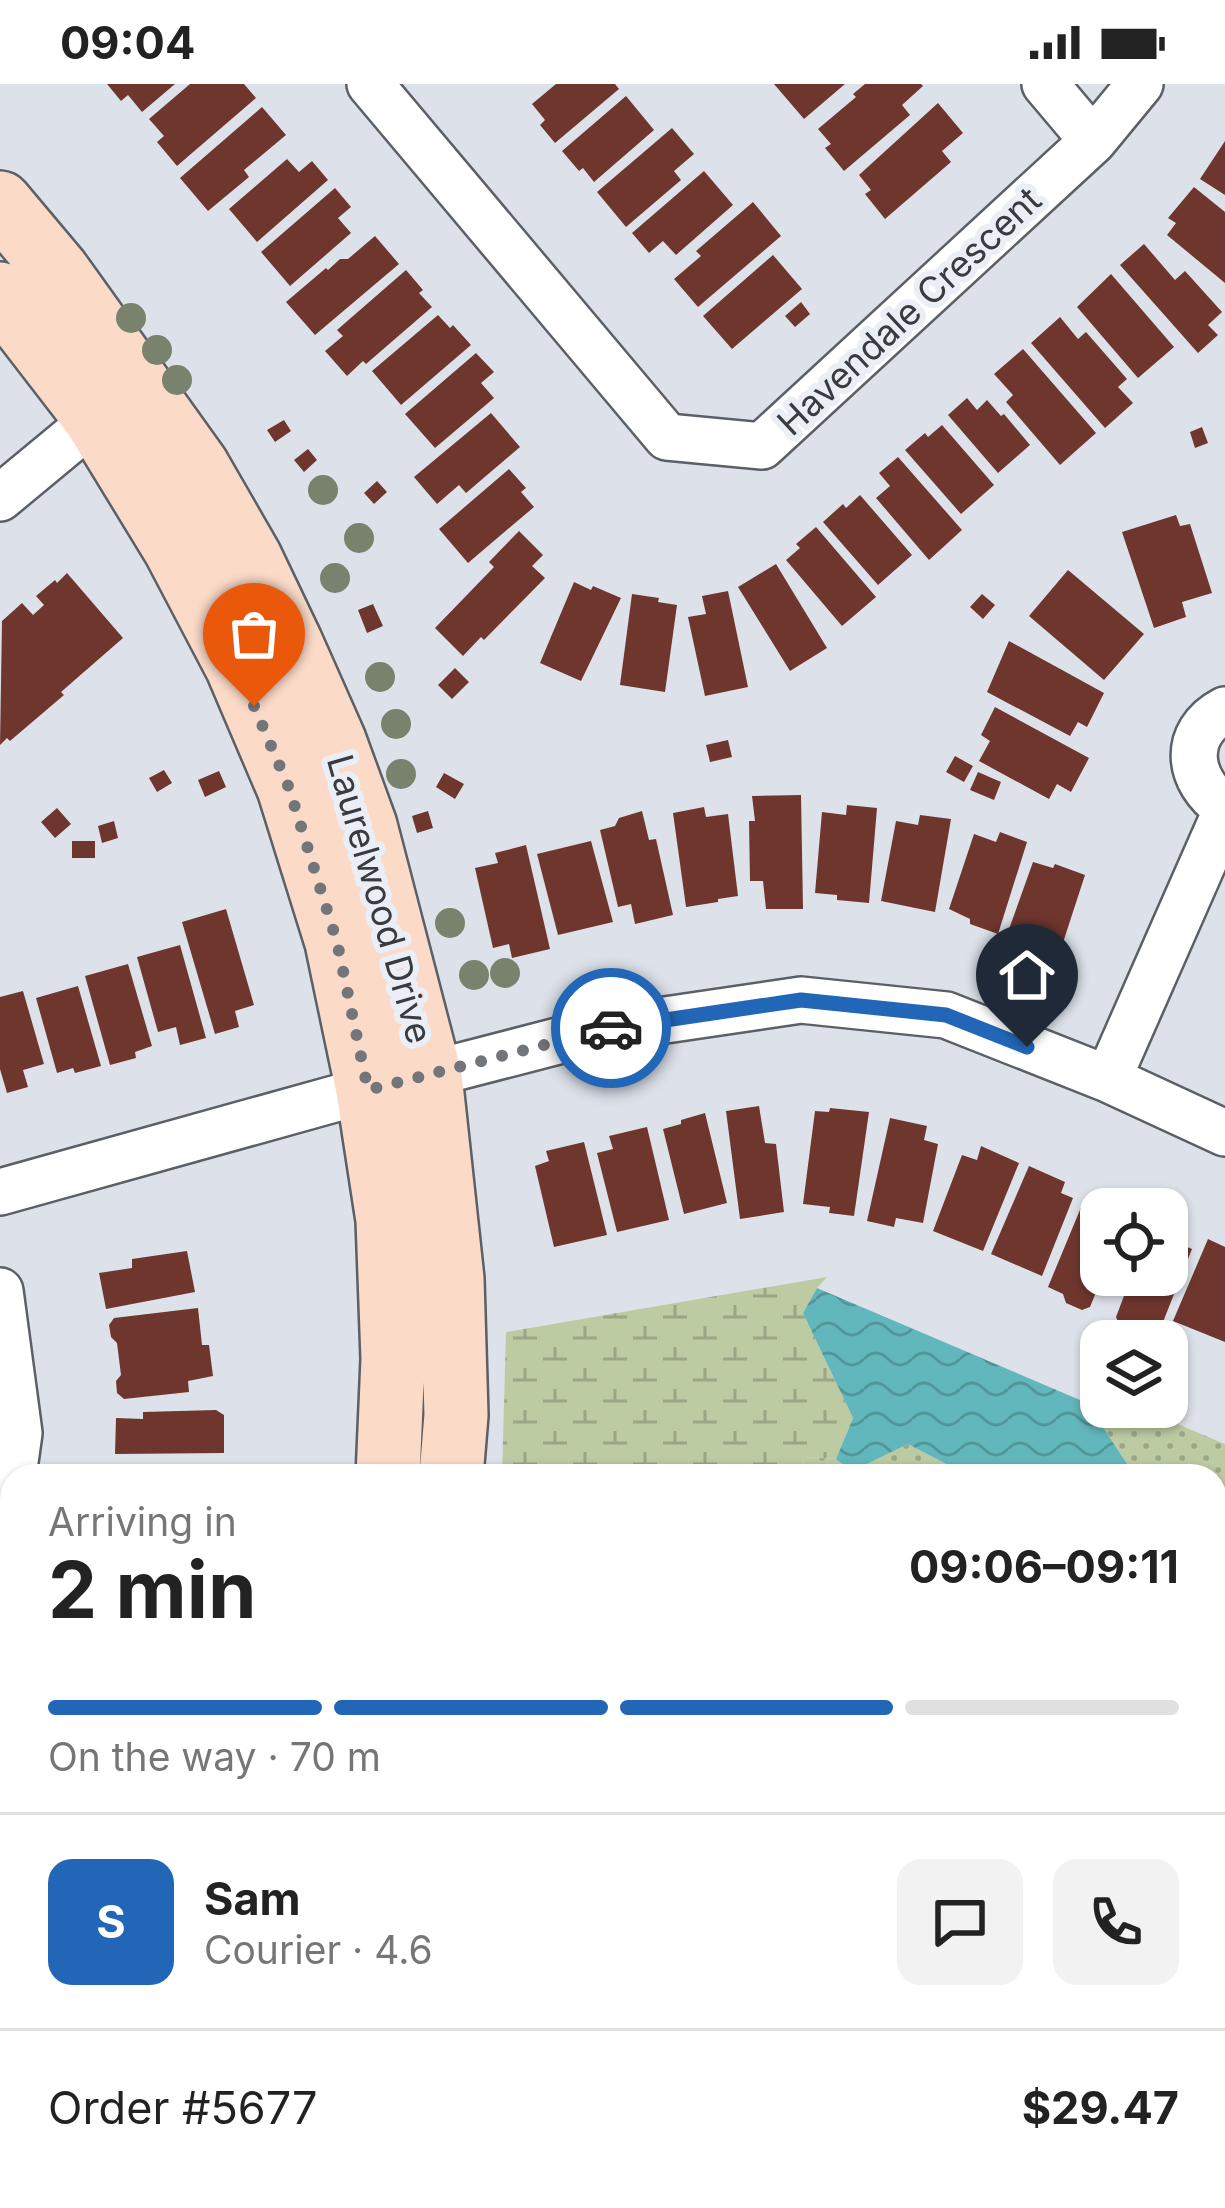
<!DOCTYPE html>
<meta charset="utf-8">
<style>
body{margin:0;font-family:Inter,sans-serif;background:#f2f2f2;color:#222;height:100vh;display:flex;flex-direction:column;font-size:45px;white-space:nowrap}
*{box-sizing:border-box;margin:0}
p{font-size:39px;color:#767676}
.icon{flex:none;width:66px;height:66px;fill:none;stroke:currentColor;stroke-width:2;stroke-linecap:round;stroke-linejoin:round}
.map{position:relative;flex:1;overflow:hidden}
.side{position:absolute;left:0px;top:1380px;width:1227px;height:744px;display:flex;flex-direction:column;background:#fff;border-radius:36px 36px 0 0;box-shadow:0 3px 9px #0004}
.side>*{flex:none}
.controls{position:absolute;left:1080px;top:1104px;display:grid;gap:24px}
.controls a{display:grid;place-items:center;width:108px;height:108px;border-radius:24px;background:#fff;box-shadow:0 3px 9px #0004;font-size:60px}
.pin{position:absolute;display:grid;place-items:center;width:102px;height:102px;color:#fff;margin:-123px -51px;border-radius:50% 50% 50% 0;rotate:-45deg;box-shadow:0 0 12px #0007}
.pin .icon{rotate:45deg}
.courier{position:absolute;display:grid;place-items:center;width:120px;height:120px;margin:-60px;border:9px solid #2267b7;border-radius:50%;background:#fff;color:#222;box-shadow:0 3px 15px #0007}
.head em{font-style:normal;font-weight:700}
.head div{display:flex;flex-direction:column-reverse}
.head{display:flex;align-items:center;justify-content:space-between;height:204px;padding:0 48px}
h1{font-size:78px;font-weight:700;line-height:90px}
.bar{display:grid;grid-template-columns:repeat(4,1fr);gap:18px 12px;align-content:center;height:144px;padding:0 48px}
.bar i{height:15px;border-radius:9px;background:#e0e0e0}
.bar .on{background:#2267b7}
.bar p{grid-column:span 4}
.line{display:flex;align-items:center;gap:30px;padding:0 48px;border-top:3px solid #e0e0e0}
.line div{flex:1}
.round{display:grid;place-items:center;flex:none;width:126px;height:126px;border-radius:24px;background:#f2f2f2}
.status{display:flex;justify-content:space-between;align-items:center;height:84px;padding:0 60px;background:#fff;direction:ltr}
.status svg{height:33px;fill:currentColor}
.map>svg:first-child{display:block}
</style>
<div class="status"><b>09:04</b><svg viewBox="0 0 49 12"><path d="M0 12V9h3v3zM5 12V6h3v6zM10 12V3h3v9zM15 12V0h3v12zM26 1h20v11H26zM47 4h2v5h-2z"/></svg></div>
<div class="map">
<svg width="1225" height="2124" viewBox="0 0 1225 2124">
<defs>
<pattern id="grass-dots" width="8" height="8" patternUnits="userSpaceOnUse" patternTransform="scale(3)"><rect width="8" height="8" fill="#bdcba3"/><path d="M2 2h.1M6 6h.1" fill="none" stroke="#9ba686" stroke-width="1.8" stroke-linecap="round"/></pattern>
<pattern id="wetland-marsh" width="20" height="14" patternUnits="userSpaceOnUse" patternTransform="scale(3)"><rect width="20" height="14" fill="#bdcba3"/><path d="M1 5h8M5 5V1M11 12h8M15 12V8" fill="none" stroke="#9ba686"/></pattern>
<pattern id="water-waves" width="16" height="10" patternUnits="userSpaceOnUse" patternTransform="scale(3)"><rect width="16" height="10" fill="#62b7bc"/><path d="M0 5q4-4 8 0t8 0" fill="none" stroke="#52969a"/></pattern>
</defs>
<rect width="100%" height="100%" fill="#dde2ea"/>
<path fill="#ead2c9" d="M419,2112H805L820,2124H417Z"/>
<path fill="url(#grass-dots)" d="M1098,1306L1101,1308V1323H1137L1225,1360V1663L1215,1656V1392H1135L1087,1319Z
M908,1360L969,1392H802L804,1373L836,1375L852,1386Z"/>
<path fill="url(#wetland-marsh)" d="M827,1193L817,1204L803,1229L853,1334L836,1375L804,1373L802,1392H502L506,1248Z"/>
<path fill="#bdcba3" d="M1215,1656L1225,1663V2124H820L805,2112H1215Z"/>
<path fill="url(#water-waves)" d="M817,1204L1087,1319L1135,1392H969L908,1360L852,1387L836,1375L853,1334L803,1229Z"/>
<path fill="#6f362e" d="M107,0H175L142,28L128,11L121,17Z
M190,0H244L256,14L177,82L157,58L164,52L149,35Z
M556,0H615L619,5L555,59L540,41L545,36L532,20Z
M774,0H845L804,35Z
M865,0H921L923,2L902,21L910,31L844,87L825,64L831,60L818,45L856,13L853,10Z
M626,12L654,46L594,98L583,84L579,87L562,67Z
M938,19L963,49L942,67L951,78L885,135L865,110L871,106L859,91Z
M262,23L286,51L244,86L249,93L208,127L180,94Z
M672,44L694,70L674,87L681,96L626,143L597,108Z
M1225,57V111L1200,95Z
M287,75L299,88L312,77L328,96L257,158L229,125Z
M704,87L733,121L676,171L663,157L649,169L632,149Z
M1194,103L1225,128V199L1167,151L1176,139L1168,134Z
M335,104L351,123L338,134L351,149L290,202L261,168Z
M753,118L781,152L698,223L674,195L701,172L696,167Z
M375,152L399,180L315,251L286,218L326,184L328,186L340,175H348Z
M1144,160L1175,196L1185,187L1222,228L1208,241L1218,251L1198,269L1120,181Z
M773,171L802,205L732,265L703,232Z
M406,186L423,206L419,209L432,223L366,280L363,277L347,292L325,267L343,252L337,246Z
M1111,190L1174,263L1138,294L1077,223Z
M801,218L810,230L795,243L785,232Z
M438,231L450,244L453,241L471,261L401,321L372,287Z
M1060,233L1078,255L1086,248L1127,295L1118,303L1133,319L1105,344L1031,259Z
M1023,265L1096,349L1060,381L1006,318L1013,311L994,290Z
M476,269L494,288L481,299L494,314L435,364L405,330Z
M967,314L977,326L987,316L1001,332L1004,330L1030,361L998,389L948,331Z
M491,329L520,363L466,409L459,401L437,420L414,393Z
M284,336L291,347L275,358L267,346Z
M942,341L994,401L961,430L905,366L925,349L928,353Z
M1202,343L1208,359L1195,364L1190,348Z
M308,365L317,376L304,388L294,376Z
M898,373L962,446L929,476L876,414L890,402L879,389Z
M509,385L526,404L521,408L534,423L468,479L439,445Z
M377,397L387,408L374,420L364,409Z
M860,411L912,471L878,501L823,438L843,420L846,424Z
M1176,431L1180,442L1190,440L1212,509L1182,518L1186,533L1154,544L1122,448Z
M816,443L876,513L842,542L786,476L800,464L796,460Z
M519,447L543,471L532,482L545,494L484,556L481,553L463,572L435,544L494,483L489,478Z
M776,480L827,564L790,587L738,503Z
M1068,486L1144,550L1104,596L1029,532Z
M67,489L123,554L61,608L64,611L10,657L7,654L0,661L2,537L22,519L33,531L44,521L36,512L55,496L57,499Z
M574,498L591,506L593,502L621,514L581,597L540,579Z
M728,507L748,603L705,612L688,533L706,530L702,512Z
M632,510L659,514L658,518L677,521L665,608L620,601Z
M982,510L995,521L983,535L970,523Z
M373,520L383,542L367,549L358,526Z
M1009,557L1104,609L1087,643L1078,638L1070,652L987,608Z
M455,584L469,598L452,615L438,601Z
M995,623L1089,674L1071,708L1057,700L1049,715L979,677L990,657L981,651Z
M728,656L732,673L710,678L706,661Z
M955,672L973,682L964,698L946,688Z
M164,686L172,699L157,708L149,694Z
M219,687L226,703L205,713L198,696Z
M978,688L1001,698L994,716L970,706Z
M444,689L464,700L455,715L436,703Z
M801,711L803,825H766L763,797H750L749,737H755L752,712Z
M847,721L877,724L869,819L837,816V811L815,809L822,728L846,731Z
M704,723L706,733L728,730L738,812L718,815V818L686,823L673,729Z
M57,724L71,740L55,754L41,738Z
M428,727L433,744L417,749L412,732Z
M642,727L649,756L656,755L673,831L635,840L631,820L618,823L600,746L615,742L619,734Z
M920,731L951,735L935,828L881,817L896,737L918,741Z
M114,737L118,754L102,759L98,742Z
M1000,748L1027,758L998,850L970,840V835L949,825L974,750L996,758Z
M72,757H95V774H72Z
M591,757L613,838L558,851L537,770Z
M526,761L550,865L512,874L509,860L493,864L475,784L498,779L495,769Z
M1033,778L1053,784L1055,780L1085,791L1057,877L1004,859Z
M226,825L254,921L235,927L239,943L215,950L182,838Z
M180,861L206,954L180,961L176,943L158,948L137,873Z
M128,880L152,962L135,968L136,974L110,981L85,892Z
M78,902L101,982L75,989L73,984L57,989L36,914Z
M23,907L44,980L23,986L28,1003L7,1009L0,985V913Z
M759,1022L765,1059L776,1060L784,1128L740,1135L726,1027Z
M830,1024L869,1028L854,1132L829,1129L830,1123L803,1120L815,1027L829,1028Z
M705,1029L727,1119L684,1130L663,1045L681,1040V1036Z
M890,1034L927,1042L924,1056L938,1060L923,1139L896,1134L894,1143L867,1137Z
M647,1043L669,1136L617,1148L597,1069L613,1065L609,1052Z
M584,1058L607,1151L554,1163L535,1082L549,1077L546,1067Z
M981,1062L1019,1079L983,1167L933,1147L962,1071L977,1076Z
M1029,1082L1065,1098L1061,1109L1073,1114L1042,1192L991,1170Z
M1101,1112L1134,1125H1101V1191H1112L1107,1204L1099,1201L1090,1223L1082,1226L1066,1219L1063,1210L1048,1203L1082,1121L1096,1125Z
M1167,1140L1183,1147L1180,1160L1192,1165L1159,1248L1144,1242L1135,1247L1119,1240L1116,1233L1124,1212L1116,1208L1122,1191H1167Z
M1208,1155L1225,1163V1258L1173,1237Z
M187,1167L195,1208L106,1225L99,1189L132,1184V1175Z
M198,1224L202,1261H209L213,1292L188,1297L189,1308L124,1315L117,1309L116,1297L121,1291L117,1259L111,1253L109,1241L114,1234Z
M216,1326L224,1331V1369L115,1370L116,1334L143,1335V1328Z
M115,1380L208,1386V1392H115Z"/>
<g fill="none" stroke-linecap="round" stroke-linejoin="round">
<defs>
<path id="street" d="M370,0L667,353L762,362L1093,57L1140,0
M1045,0L1093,57
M0,414L117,317
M1225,626C1181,649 1187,697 1225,723
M1108,995L1225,729
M0,1108L334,1015L604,945L801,916L946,931L1108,995L1225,1049
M0,1207L19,1349L13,1392
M0,1505L12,1404
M0,2045L12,2048
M223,2112L263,2124"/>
<path id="secondary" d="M0,119L58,188L197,382L250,474L291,560L334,657L365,742L430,992L452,1195L456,1331L451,1392
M0,210L95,333L175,464L237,582L289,704L337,858L368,1006L388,1136L393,1275L388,1392
M300,2124L301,2112
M365,2124L367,2112"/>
</defs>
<use href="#street" stroke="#5b5f66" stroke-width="50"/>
<use href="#secondary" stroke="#5b5f66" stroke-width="68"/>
<use href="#street" stroke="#fff" stroke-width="45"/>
<use href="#secondary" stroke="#fbdac8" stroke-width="63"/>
</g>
<g fill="#79826d">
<circle cx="131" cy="234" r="15"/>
<circle cx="157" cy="266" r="15"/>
<circle cx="177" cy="296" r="15"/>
<circle cx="323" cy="406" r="15"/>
<circle cx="359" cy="454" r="15"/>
<circle cx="335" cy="494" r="15"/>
<circle cx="380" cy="593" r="15"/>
<circle cx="396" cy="640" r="15"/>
<circle cx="401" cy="690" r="15"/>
<circle cx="450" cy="839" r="15"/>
<circle cx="505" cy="889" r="15"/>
<circle cx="474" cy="891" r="15"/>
</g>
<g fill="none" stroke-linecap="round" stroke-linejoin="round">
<path stroke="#72757a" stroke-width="12" stroke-dasharray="0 21.6" d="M254,622L289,704L337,858L368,1006L611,944"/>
<path stroke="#2267b7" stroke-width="15" d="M611,944L801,916L946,931L1027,963"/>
</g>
<g text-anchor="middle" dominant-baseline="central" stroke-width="12" stroke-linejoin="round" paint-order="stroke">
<g font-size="36" fill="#393b3e" stroke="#eaeff7">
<text transform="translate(909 227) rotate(-43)">Havendale Crescent</text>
<text transform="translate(380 815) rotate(74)">Laurelwood Drive</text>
</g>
</g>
</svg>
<div class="controls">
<a><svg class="icon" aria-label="locate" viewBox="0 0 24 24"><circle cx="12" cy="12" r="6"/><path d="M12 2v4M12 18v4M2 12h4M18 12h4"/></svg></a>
<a><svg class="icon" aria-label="layers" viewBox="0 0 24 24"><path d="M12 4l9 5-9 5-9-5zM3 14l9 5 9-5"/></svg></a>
</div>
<div class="pin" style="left:254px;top:622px;background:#ea580c"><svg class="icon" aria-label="bag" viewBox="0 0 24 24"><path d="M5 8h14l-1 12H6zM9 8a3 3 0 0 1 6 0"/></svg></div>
<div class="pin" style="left:1027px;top:963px;background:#1f2937"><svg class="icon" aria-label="home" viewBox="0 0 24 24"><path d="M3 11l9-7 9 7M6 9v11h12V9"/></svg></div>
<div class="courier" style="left:611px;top:944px"><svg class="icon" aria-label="car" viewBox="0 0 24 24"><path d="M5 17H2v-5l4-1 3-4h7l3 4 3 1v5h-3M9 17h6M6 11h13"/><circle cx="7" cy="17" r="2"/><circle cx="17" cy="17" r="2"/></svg></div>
<section class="side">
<div class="head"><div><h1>2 min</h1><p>Arriving in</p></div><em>09:06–09:11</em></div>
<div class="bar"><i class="on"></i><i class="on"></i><i class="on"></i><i></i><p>On the way · 70 m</p></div>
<div class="line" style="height:216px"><b class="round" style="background:#2267b7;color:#fff">S</b><div><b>Sam</b><p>Courier · 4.6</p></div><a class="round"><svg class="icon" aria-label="chat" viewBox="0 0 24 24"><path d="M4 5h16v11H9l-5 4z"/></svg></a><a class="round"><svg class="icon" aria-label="phone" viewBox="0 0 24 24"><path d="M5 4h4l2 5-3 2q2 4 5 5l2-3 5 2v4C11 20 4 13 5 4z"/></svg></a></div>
<div class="line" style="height:156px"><div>Order #5677</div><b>$29.47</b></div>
</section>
</div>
